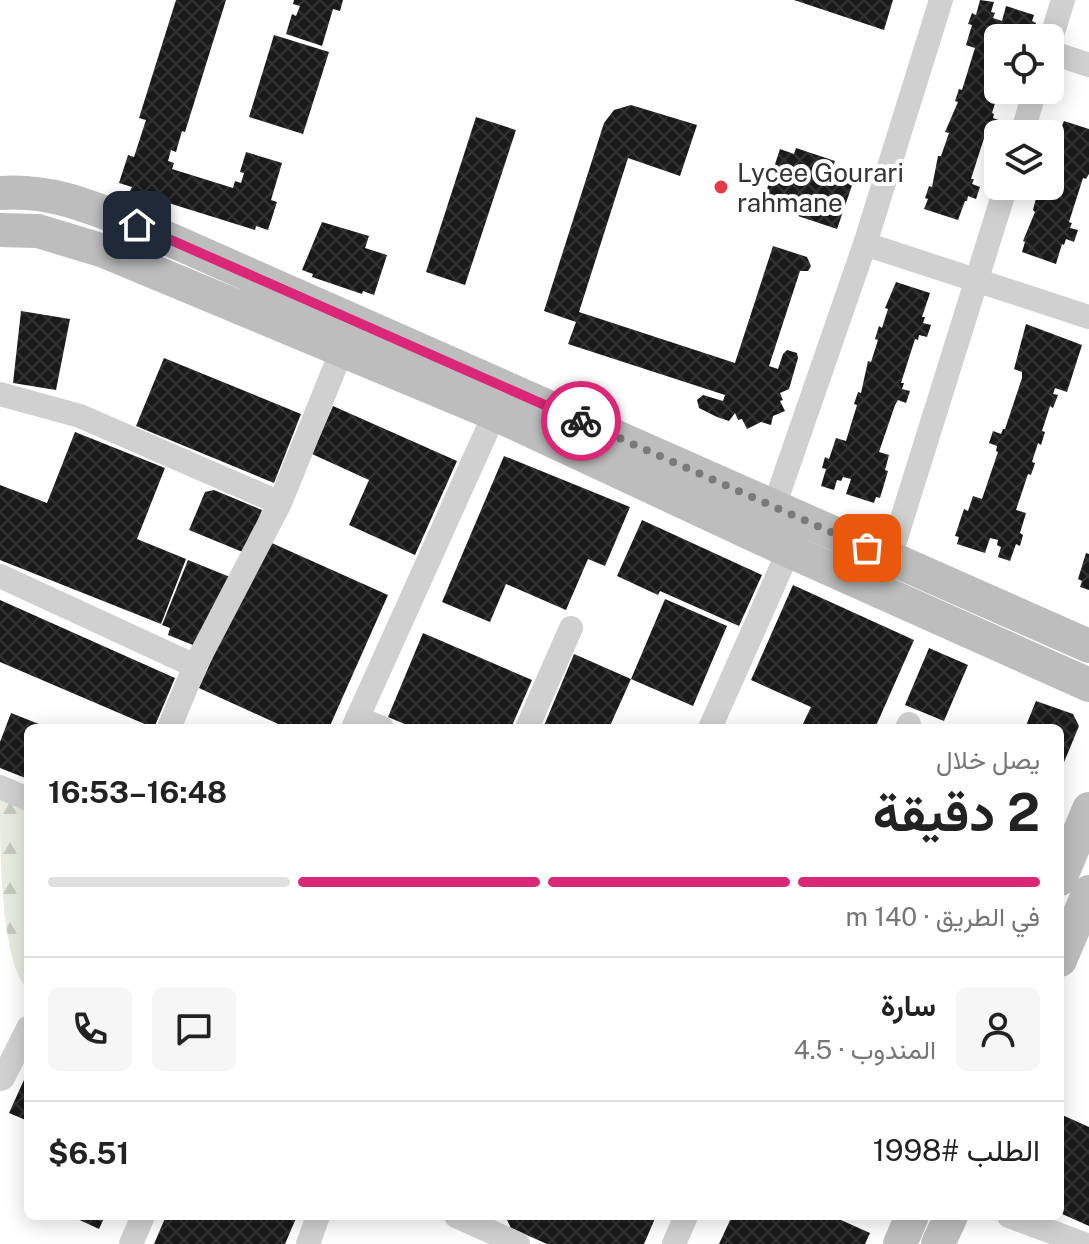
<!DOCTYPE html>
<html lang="ar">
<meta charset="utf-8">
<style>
body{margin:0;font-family:"Public Sans",Vazirmatn,sans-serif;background:#f6f6f6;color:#222;direction:rtl;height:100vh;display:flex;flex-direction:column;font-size:30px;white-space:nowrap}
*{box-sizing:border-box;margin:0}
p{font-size:26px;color:#767676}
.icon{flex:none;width:44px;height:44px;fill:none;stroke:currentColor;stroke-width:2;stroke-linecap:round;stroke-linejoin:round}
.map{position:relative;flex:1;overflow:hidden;direction:ltr}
.panel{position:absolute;left:24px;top:724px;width:1040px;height:496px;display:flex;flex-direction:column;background:#fff;border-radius:12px;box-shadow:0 4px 20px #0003;direction:rtl}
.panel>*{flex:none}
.buttons{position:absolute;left:984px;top:24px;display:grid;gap:16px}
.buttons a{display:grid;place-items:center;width:80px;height:80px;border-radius:12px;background:#fff;box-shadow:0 4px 20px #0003;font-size:40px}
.pin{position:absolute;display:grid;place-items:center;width:68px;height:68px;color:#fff;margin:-34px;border-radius:16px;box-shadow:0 4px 12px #0006}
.courier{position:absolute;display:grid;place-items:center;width:80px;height:80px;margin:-40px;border:6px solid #db2777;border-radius:50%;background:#fff;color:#222;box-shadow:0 2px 10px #0007}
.head em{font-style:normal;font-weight:700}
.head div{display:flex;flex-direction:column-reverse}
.head{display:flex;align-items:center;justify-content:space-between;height:136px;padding:0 24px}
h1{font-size:52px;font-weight:700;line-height:60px}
.bar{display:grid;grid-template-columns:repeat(4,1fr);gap:12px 8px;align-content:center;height:96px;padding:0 24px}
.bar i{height:10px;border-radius:6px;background:#e0e0e0}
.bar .selected{background:#db2777}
.bar p{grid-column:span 4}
.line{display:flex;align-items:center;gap:20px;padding:0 24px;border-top:2px solid #e0e0e0}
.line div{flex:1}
.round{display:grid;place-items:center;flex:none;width:84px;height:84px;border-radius:12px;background:#f6f6f6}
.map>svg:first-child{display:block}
</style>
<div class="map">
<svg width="1089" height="1244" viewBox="0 0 1089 1244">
<defs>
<pattern id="forest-firs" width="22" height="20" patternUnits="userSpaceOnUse" patternTransform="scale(2)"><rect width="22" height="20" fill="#e6ecdf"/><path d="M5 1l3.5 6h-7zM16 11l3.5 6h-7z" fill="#c6cbc0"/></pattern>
<pattern id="building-cross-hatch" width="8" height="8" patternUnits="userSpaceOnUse" patternTransform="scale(2)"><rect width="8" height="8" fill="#1a1a1a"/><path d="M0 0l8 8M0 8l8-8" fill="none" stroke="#333"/></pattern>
</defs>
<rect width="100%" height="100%" fill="#fff"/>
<path fill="url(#forest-firs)" d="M0,798L28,811V985L23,984C0,948 0,846 0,798Z"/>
<path fill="url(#building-cross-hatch)" d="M176,0H226L185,132L182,131L176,152L171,150L168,161L174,163L172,169L233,188L235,181L241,183L244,173L240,172L246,152L282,163L271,200L277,202L268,230L256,226L255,230L130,191L132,187L119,183L128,155L134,157L146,120L139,118Z
M294,0H343L340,11L333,9L322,46L286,34L292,14L296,16L300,6L293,4Z
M794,0H893L884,30Z
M980,0L994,2L991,12L995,13L993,18L1002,21L1006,6L1034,15L1032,21L1036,23L1031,38H998L999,90L992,113L994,114L993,118L1001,121L997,133L989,130L987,136L985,135L971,179H974L972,184L980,187L976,199L968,196L967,201H965L958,220L924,209L928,199L925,198L929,186L932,187L938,156H941L949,133L945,132L958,102L955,101L959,89L962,90L975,48L966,45L972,25L968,24L972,13L976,15Z
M274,35L329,52L303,134L249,117Z
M631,105L697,125L680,176L628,158L579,312L735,363L773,246L807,257L811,266L808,271H800L769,366L778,369L783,354L787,350L797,353L798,358L789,389L780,393L783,400L780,401L785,411L773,416L771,425L761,422L747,429L742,419L738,420L735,413L729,421L717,417L699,408L697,400L703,395L723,401L725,395L568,344L576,322L544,311L604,123L614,110Z
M476,117L516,130L465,285L426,272Z
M1064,121L1089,129V174L1086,179L1083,178L1069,222L1072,223L1070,228L1078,230L1074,242L1066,239L1064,245L1062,244L1056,264L1022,252L1025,242L1023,241L1035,212L1033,210L1036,198L1039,199L1044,186H1050V164L1056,146L1054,145Z
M796,148L835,161L833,167L856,174L837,229L762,204L780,149L794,154Z
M322,222L369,236L365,248L387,255L374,295L363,291L362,294L312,277L313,274L302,270Z
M896,282L930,293L922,317H925L923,323L931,325L927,337L919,335L918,340L915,339L901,383H904L902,389L910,391L906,403L898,400L895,405L879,452L889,455L885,470L888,471L880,498L876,497L874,503L846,494L851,479L843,477L841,481L837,480L834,490L821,486L826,469L822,468L825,457L829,459L836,438L846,441L857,405L854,404L858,392L861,393L868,361L871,362L878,340L875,339L879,326L882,328L888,309L885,308Z
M21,311L70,319L56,390L13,383Z
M1026,324L1082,345L1067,392L1055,388L1053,394L1058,395L1053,408L1050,406L1042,431L1045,432L1041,445L1038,443L1032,462L1035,463L1031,475L1028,474L1016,510L1026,513L1020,533L1023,535L1020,546L1016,544L1010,561L998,557L1001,547L997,545L998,540L990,538L985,553L957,544L959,537L955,536L964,509L968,511L973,496L982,499L998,452L996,451L997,446L989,443L993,431L1001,434L1003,429H1005L1022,378V372L1014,369Z
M164,358L301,414L274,483L136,426Z
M333,406L457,461L415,555L349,525L369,480L312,454Z
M75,432L165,468L137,539L186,559L161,624L0,560V485L47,503Z
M504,456L630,507L605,566L588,559L566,610L506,584L490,622L442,602Z
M214,490L262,510L245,553L189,530L205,492Z
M642,520L762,575L739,626L660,591L658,595L617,576Z
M265,540L388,595L329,728H287L199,688Z
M1086,553L1089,554V590L1080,587L1082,581L1078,579Z
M188,560L230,577L193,645L168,635L170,628L162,625Z
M793,585L914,640L875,728H801L811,707L751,680Z
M665,599L727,626L693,706L631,679L609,728H543L574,654L631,679Z
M0,600L175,678L154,728L0,662Z
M423,633L532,680L511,728H414L388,717Z
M929,648L968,665L944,721L905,705Z
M1036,701L1073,714L1079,726L1060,772V728H1025Z
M11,713L49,728H28V779L0,768V742Z
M28,1071V1121L9,1113Z
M1060,1114L1089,1127V1226L1060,1213Z
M71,1216H105L99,1229Z
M166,1216H297L285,1244H154Z
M505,1216H656L644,1244H547L511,1228Z
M732,1216H832L870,1233L865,1244H719Z"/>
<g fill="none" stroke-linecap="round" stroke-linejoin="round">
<path stroke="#d0d0d0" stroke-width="24" d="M1050,42L1063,0
M1050,52L1089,65
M1022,134L1035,90
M865,244L1089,317
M0,394L80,416L280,503
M769,521L865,244L941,0
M885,573L1006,186
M0,576L195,666
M357,718L382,728
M169,728L195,666L280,503L342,350
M353,728L500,402
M527,728L571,628
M710,728L789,550
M907,728L909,724
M0,787L28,799
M0,1079L3,1078L28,1028
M456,1216L518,1244
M1009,1216L1084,1244
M131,1244L143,1216
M308,1244L318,1216
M674,1244L686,1216"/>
<path stroke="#bdbdbd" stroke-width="34" d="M0,193C50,189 91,207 137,225L1089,646
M0,230L38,231L104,251L495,414L763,539L1089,685
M1060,879L1089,809
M1060,960L1089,892
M900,1244L912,1216
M938,1244L951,1216"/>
</g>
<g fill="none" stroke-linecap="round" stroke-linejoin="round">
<path stroke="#7a7a7a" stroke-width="8" stroke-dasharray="0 14.4" d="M581,421L867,548"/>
<path stroke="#db2777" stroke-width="10" d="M137,225L581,421"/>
</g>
<circle fill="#e63946" stroke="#fff" stroke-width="3" cx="721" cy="187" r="8"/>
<g text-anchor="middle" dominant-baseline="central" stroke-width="8" stroke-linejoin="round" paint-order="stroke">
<g font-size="26" fill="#333" stroke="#fff" text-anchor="start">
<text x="737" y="172">Lycee Gourari<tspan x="737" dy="30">rahmane</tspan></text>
</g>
</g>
</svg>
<div class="buttons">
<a><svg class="icon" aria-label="locate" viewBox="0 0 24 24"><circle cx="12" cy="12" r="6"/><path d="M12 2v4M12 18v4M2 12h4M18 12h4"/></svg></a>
<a><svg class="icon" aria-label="layers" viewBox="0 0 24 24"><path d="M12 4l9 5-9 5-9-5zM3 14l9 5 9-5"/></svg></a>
</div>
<div class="pin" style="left:867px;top:548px;background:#ea580c"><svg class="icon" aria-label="bag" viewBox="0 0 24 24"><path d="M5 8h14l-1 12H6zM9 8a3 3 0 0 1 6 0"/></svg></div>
<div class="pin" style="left:137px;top:225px;background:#1f2937"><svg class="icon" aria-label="home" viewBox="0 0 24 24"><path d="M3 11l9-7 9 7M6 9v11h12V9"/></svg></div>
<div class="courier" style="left:581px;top:421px"><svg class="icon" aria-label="bike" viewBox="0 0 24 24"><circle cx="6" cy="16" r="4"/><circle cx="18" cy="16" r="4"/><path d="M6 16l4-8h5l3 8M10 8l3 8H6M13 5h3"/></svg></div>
<section class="panel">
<div class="head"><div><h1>2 دقيقة</h1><p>يصل خلال</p></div><em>16:48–16:53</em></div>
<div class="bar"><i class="selected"></i><i class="selected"></i><i class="selected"></i><i></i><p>في الطريق · 140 m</p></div>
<div class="line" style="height:144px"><a class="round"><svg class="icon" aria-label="person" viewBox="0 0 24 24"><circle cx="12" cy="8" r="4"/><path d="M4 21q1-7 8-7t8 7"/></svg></a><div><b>سارة</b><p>المندوب · 4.5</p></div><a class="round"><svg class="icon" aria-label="chat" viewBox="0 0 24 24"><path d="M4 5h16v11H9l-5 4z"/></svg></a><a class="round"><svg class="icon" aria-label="phone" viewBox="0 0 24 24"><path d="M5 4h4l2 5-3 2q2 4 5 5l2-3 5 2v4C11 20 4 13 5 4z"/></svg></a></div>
<div class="line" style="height:104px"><div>الطلب #1998</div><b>$6.51</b></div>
</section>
</div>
